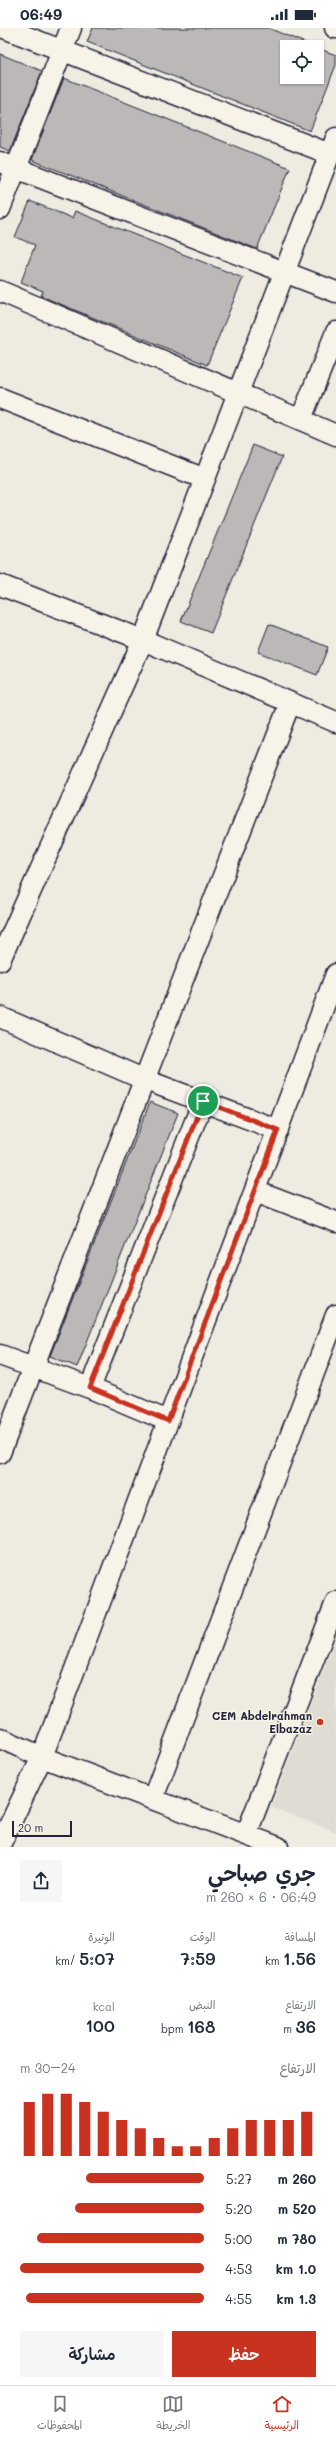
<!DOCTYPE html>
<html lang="ar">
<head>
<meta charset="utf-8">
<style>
	:root { --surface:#fff; --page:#f6f6f7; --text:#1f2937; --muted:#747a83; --line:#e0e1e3; --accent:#c8321e }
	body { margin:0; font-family:Mali,"Playpen Sans Arabic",sans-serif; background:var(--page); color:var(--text); direction:rtl; height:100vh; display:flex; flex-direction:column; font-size:15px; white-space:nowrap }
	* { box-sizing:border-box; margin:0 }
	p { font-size:13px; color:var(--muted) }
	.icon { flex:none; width:22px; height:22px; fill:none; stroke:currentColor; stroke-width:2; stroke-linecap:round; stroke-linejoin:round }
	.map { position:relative; height:1819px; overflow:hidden; direction:ltr }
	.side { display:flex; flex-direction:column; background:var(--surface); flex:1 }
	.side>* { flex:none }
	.tools { position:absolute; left:280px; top:12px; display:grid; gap:8px }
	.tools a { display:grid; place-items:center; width:44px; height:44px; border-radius:0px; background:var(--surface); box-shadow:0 1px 3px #0004; font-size:20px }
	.scale { position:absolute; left:12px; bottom:10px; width:60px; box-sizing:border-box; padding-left:4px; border:2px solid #22223b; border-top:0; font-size:11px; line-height:14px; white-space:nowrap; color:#22223b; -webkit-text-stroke:3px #f7f3e8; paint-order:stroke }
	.pin { position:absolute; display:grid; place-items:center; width:34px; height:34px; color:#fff; margin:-17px; border:2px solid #fff; border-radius:50%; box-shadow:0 1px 4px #0007 }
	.round { display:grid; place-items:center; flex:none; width:42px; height:42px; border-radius:0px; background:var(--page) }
	.headline { display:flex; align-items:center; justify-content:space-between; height:68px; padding:0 20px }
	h1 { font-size:22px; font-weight:600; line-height:30px }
	.metrics { display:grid; grid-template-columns:repeat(3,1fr); gap:6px; height:68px; padding:4px 20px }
	.metrics div { display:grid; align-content:center }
	.metrics b { font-size:17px; font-weight:600 }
	.metrics small { font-size:11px; font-weight:400 }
	.metrics p { font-size:11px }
	.chart { height:112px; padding:8px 20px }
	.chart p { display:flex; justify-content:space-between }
	.chart svg { width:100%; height:72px; margin-top:4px; stroke:var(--accent); stroke-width:6 }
	.cta { display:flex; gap:8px; margin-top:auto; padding:8px 20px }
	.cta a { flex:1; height:46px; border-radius:0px; background:var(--accent); color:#fff; font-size:16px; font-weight:600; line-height:46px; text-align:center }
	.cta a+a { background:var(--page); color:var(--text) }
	ul { padding:0 20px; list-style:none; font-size:13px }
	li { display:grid; grid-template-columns:64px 48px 1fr; align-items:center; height:30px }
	li i { height:10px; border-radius:5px; background:var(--accent) }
	.status { display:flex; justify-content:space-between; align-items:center; height:28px; padding:0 20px; background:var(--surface); direction:ltr }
	.status svg { height:11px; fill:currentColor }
	.dock { display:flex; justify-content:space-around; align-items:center; height:56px; border-top:1px solid var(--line); background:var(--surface); font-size:11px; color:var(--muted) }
	.dock a { display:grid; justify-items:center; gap:2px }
	.dock .selected { color:var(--accent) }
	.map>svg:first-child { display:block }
	.built { fill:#dfdcd4 }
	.building { fill:#bbb8b7; stroke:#22223b }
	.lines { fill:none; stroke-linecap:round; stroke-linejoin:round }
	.minor-casing { stroke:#22223b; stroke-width:23 }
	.minor { stroke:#f7f3e8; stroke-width:20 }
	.route-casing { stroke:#fff; stroke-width:8 }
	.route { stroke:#c8321e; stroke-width:5 }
	.poi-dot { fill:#c8321e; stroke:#f7f3e8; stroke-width:1.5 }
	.labels { text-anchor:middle; stroke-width:3; stroke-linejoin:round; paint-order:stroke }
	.poi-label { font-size:11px; font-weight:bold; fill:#22223b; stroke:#f7f3e8; text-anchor:end }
</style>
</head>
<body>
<div class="status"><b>06:49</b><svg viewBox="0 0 49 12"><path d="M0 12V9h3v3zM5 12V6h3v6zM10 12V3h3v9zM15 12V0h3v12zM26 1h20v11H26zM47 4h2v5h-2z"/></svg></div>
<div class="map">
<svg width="336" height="1819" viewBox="0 0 336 1819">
	<rect width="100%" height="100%" fill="#eeebe1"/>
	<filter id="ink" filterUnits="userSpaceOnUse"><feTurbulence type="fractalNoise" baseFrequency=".025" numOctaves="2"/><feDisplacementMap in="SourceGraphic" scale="8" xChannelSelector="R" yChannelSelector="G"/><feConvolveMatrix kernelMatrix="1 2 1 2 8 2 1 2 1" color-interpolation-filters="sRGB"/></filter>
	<g filter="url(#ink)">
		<!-- built -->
		<path class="built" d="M336 1610V1804L271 1779Z"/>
		<!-- building -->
		<path class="building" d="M93 0H268L315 19H287V49H317V20L336 27V37L310 103 87 14Z
			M0 26 42 43 10 123 0 119Z
			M64 50 290 140 257 221 32 132Z
			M30 173 72 190 75 183 243 250 207 337 41 268 43 263 21 254 35 217 15 209Z
			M253 417 282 429 211 605 181 593Z
			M269 596 328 619 317 647 258 624Z
			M150 1074 178 1085 77 1339 50 1328Z"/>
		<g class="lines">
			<!-- minor casing -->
			<g class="minor-casing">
				<path id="minor" d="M4 0 330 126
					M335 0H336
					M0 134 336 264
					M0 181 71 0
					M0 263 336 407
					M0 370 205 451
					M301 391 336 304
					M0 557 143 612 336 694
					M0 932 143 612 336 110
					M0 989 143 1051 278 1102
					M255 1163 336 1194
					M0 1327 90 1360 168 1393
					M90 1360 203 1073
					M0 1425 290 675
					M0 1710 42 1729 278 1819
					M153 1770 336 1287
					M246 1807 336 1574
					M0 1817 42 1729 336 946"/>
			</g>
			<!-- minor -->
			<use href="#minor" class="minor"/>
		</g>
	</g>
	<g class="lines" filter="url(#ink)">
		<!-- route casing -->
		<g class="route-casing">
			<path id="route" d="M203 1073 278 1102 168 1393 90 1360Z"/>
		</g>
		<!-- route -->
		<use href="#route" class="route"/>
	</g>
	<!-- markers -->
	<circle class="poi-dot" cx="320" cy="1694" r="4"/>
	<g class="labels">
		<!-- poi labels -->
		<g class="poi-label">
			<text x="312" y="1692">CEM Abdelrahman<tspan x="312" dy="13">Elbazaz</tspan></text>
		</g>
	</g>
</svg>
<div class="tools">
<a><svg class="icon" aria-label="locate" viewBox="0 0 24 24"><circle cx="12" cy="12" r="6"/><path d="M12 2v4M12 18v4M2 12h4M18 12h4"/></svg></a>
</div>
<div class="scale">20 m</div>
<div class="pin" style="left:203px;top:1073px;background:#1e9e55"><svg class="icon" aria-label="arrive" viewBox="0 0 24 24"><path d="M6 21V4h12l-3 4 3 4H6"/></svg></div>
</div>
<section class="side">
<div class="headline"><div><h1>جري صباحي</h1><p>06:49 · 6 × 260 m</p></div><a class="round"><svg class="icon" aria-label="share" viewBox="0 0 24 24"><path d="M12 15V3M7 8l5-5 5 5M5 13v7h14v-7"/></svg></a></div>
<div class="metrics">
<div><p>المسافة</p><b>1.56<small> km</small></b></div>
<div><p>الوقت</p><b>7:59</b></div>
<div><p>الوتيرة</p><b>5:07<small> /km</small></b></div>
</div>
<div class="metrics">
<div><p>الارتفاع</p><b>36<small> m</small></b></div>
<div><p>النبض</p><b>168<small> bpm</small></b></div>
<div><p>kcal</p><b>100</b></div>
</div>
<div class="chart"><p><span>الارتفاع</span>24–30 m</p>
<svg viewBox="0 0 160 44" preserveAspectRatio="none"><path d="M5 44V11M15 44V6M25 44V6M35 44V11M45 44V17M55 44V22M65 44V27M75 44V33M85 44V38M95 44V38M105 44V33M115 44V27M125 44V22M135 44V22M145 44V22M155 44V17"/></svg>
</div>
<ul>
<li><b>260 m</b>5:27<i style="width:64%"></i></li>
<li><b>520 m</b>5:20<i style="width:70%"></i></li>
<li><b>780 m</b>5:00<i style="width:91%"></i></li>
<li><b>1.0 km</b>4:53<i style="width:100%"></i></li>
<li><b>1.3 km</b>4:55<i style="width:97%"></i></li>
</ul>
<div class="cta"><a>حفظ</a><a>مشاركة</a></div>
</section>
<nav class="dock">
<a class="selected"><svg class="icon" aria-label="home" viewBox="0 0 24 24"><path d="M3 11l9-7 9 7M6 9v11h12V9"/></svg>الرئيسية</a>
<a><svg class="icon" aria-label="map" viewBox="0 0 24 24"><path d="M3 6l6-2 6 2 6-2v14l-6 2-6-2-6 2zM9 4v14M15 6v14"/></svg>الخريطة</a>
<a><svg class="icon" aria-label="saved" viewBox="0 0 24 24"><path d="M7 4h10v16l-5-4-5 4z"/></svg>المحفوظات</a>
</nav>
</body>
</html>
